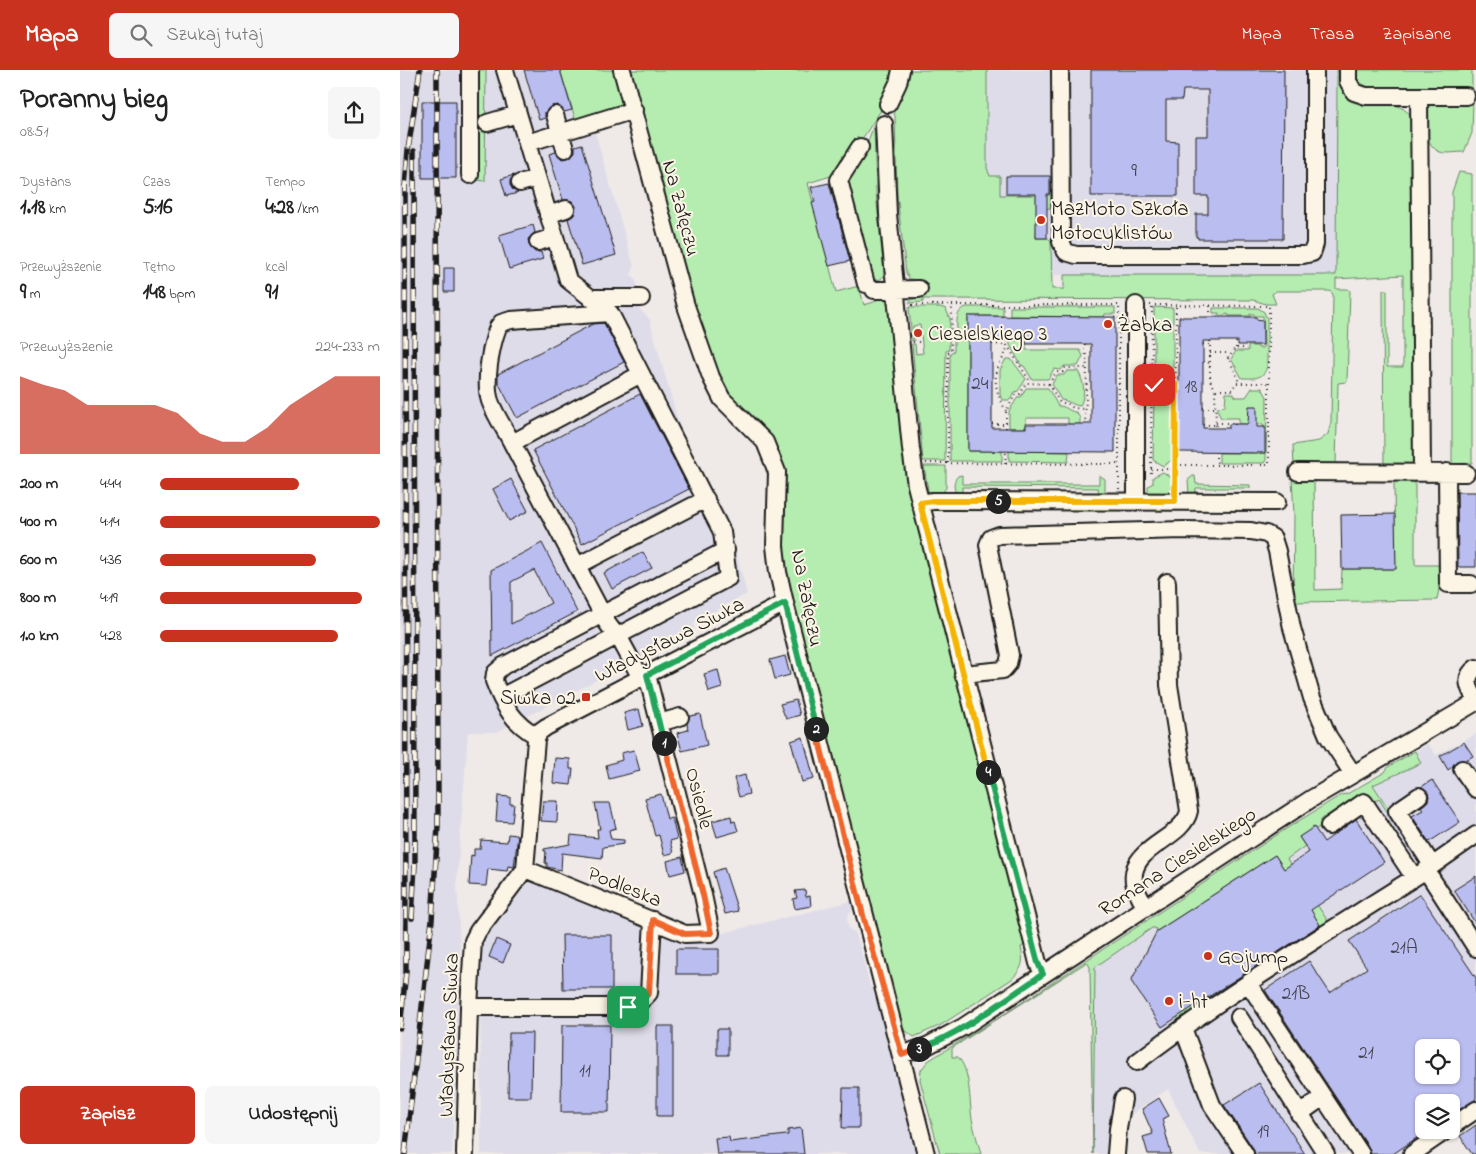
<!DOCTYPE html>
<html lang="pl">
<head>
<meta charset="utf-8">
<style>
	:root { --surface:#fff; --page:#f6f6f6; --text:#222; --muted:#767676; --accent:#c8321e }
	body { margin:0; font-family:"Indie Flower",sans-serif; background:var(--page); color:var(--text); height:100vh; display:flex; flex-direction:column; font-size:19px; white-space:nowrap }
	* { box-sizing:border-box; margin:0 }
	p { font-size:16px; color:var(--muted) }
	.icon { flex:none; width:28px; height:28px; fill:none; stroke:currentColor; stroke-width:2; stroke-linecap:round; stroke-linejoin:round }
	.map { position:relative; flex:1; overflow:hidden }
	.sheet { display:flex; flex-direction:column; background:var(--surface); width:400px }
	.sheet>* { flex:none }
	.tools { position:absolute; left:1015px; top:969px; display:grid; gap:10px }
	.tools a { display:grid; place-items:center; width:45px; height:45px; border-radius:8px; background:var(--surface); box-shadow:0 1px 4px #0004; font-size:25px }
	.pin { position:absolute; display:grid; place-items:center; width:42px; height:42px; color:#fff; margin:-21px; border-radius:10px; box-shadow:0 2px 8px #0006 }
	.km { position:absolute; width:25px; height:25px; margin:-12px; border-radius:50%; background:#222; color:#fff; font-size:14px; line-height:25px; text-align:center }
	.round { display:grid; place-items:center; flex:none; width:52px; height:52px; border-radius:8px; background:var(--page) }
	.summary { display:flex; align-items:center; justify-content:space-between; height:85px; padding:0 20px }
	h1 { font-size:28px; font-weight:700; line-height:38px }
	.metrics { display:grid; grid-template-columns:repeat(3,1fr); gap:8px; height:85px; padding:5px 20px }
	.metrics div { display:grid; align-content:center }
	.metrics b { font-size:21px; font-weight:700 }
	.metrics small { font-size:14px; font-weight:400 }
	.metrics p { font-size:14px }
	.chart { height:140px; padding:10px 20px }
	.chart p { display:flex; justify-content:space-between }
	.chart svg { width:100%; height:90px; margin-top:5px; fill:var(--accent); opacity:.7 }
	.primary-button { display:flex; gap:10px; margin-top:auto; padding:10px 20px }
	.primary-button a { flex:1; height:58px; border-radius:8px; background:var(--accent); color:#fff; font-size:20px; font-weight:700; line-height:58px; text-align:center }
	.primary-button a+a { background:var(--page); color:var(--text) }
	ul { padding:0 20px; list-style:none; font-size:16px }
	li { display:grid; grid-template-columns:80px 60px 1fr; align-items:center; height:38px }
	li i { height:12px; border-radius:6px; background:var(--accent) }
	header { display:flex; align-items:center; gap:30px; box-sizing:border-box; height:70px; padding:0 25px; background:var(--accent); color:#fff }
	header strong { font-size:24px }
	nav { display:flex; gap:28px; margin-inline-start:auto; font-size:18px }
	.search { width:350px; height:45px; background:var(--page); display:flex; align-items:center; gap:12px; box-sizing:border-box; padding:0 18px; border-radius:8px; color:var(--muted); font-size:19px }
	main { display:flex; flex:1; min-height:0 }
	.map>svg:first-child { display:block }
	.built { fill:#dfdce9; fill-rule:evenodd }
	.green { fill:#b5edb0; stroke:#688466 }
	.building { fill:#babdef; stroke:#1c1c1c; fill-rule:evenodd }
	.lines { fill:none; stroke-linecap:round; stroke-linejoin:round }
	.minor-casing { stroke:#1c1c1c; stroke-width:20 }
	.path { stroke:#1c1c1c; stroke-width:2; stroke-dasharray:1 4; stroke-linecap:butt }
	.minor { stroke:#fcf5e5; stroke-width:16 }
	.rail-casing { stroke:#1c1c1c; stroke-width:5.5 }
	.rail { stroke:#fcf5e5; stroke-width:4; stroke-dasharray:11; stroke-linecap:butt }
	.split-1-casing { stroke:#fff; stroke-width:10 }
	.split-2-casing { stroke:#fff; stroke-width:10 }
	.split-3-casing { stroke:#fff; stroke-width:10 }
	.split-4-casing { stroke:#fff; stroke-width:10 }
	.split-5-casing { stroke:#fff; stroke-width:10 }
	.split-6-casing { stroke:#fff; stroke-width:10 }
	.split-1 { stroke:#f0652b; stroke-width:6 }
	.split-2 { stroke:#22a559; stroke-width:6 }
	.split-3 { stroke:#f0652b; stroke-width:6 }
	.split-4 { stroke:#22a559; stroke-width:6 }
	.split-5 { stroke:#f5b400; stroke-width:6 }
	.split-6 { stroke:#f5b400; stroke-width:6 }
	.poi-dot { fill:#c8321e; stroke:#fcf5e5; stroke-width:2 }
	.labels { text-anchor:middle; stroke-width:4; stroke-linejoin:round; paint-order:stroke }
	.number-label { font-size:19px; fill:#444451 }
	.street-label { font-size:21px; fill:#1c1c1c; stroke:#fcf5e5 }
	.poi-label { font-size:21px; fill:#1c1c1c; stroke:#fcf5e5; text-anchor:start }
</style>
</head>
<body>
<header>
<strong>Mapa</strong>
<div class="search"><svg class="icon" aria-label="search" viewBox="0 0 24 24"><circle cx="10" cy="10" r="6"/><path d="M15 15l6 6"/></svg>Szukaj tutaj</div>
<nav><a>Mapa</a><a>Trasa</a><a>Zapisane</a></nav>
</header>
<main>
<section class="sheet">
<div class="summary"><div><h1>Poranny bieg</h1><p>08:51</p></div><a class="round"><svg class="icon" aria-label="share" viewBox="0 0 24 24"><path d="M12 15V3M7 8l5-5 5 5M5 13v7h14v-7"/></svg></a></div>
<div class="metrics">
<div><p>Dystans</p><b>1.18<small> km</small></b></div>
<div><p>Czas</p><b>5:16</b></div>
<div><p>Tempo</p><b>4:28<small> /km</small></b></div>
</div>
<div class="metrics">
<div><p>Przewyższenie</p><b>9<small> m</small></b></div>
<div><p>Tętno</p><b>148<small> bpm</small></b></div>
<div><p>kcal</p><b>91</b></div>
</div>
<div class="chart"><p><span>Przewyższenie</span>224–233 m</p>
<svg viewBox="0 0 160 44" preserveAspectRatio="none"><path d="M0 44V6L10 10L20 13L30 20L40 20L50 20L60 20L70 24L80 34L90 38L100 38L110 31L120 20L130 13L140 6L150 6L160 6V44z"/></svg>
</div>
<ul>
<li><b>200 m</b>4:44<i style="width:63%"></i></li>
<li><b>400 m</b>4:14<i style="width:100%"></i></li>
<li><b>600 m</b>4:36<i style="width:71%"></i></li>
<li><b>800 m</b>4:19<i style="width:92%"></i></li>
<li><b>1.0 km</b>4:28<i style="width:81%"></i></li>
</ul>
<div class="primary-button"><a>Zapisz</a><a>Udostępnij</a></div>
</section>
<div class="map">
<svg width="1076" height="1084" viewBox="0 0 1076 1084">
	<rect width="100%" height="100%" fill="#efeae7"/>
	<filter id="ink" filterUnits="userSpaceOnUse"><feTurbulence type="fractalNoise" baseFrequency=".02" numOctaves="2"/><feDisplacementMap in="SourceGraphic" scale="10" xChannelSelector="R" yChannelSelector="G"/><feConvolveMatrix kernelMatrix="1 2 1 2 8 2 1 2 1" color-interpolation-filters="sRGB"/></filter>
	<g filter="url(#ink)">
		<!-- built -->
		<path class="built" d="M0 0H177L234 197 231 205 235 208 243 235 239 239 249 248 278 351 294 390 327 446 347 524 294 552V559L97 662H68L57 811 60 878 56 1034H54L52 1084H0Z
			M505 0H936V205H633Z
			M1076 664V1049L1022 1084H800L768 1019 725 1049 726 1033 729 1023 721 1020 715 1051 712 1084H692L690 897 973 715 1021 693 1016 681 1028 674 1036 685ZM1024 978H1051V1005H1024ZM1024 1032H1051V1060H1024Z
			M131 805 315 868 323 863 452 831V840L447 847 449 859 456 863 470 916 473 918 517 1084H81L80 872Z"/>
		<!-- green -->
		<path class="green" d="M75 0H86L85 111 76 110Z
			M160 0H217L224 36 176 51Z
			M227 0H497L485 34 443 98 434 105 408 113 436 222 459 216 464 235 474 232 478 229H483L487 232 488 241H493L548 571 625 875 621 877C624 893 623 897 612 909L541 955 514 967 506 961 502 963 390 534 381 467V404L315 309Z
			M503 0H587V98L590 106H600V125H651L650 138 637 140 636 168H648L651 171 652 219H664V205H936L937 0H943C943 13 941 22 953 30 976 32 999 29 1014 49V395L984 396 983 220H987V297H1003V205L936 209V219H948L950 221 947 310 946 312 938 313 936 394 894 397 893 375 919 371 928 364 931 352 933 224 930 221H876L872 224 876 234H866L853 230 523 229V232L509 233 512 229 519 228 520 210 509 209 506 203 497 125 495 46 491 34Z
			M953 0H1072V19H974C963 16 956 11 953 0Z
			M1040 30 1073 31 1072 63 1064 82C1057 82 1046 84 1040 82 1023 75 1027 52 1027 38L1032 32Z
			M474 54 476 123 484 203C483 209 480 210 474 210L473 213 446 121 449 101 469 69Z
			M1059 102 1072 104V393L1052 394V122Z
			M509 237H540L546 239 550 249 549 279 546 281 545 391H523L512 274H515L516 284 523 283 520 255 513 256 514 271H512Z
			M566 237H603V246H568V381H602V391H550V283L554 281V263H557C557 252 555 242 566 237Z
			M610 237H715V244H705L704 247 610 246Z
			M754 237 773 238V306L763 312 754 306Z
			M813 238H858L864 242 867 249V296C864 310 853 308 842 308L831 289 836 281H848V276H858V278H862L864 276 863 246H854V244H850V246H829L828 244 819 246V243H813Z
			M610 270H626V280H680L683 286 678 296H664L661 300 654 299 648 309H632L624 296 621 295 610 275Z
			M606 289H611L626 309 618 321 615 322 610 330H602L600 325V300Z
			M667 301H678C684 312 686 324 680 336 672 335 670 331 661 330L652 314 657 305H664Z
			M626 318H648L658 336C667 336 669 342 676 342L680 348V354H668V348H626V358H609V341L618 327H621Z
			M763 318 772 324V390L763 396 753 390 754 324Z
			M852 318H862L867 327 866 390 864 393H819V383H865V357L863 356V354H839V348H821L818 342V337L825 336 826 323H833L836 327H846Z
			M609 381 669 382 668 392 609 391Z
			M524 396H546V418L541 424 529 426Z
			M763 402 772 408V418L768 421V427H748V416L753 413V407Z
			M562 405V414H699V405L705 409V424L699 426 698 418 562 417V426L557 424C553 419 553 410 558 406Z
			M793 406H795L796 414 850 415V418H796L795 427 789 424 788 410Z
			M994 407H1015V495H1040V513L1037 530 893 532 894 445 892 408H914L915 520 941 519 942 499H995Z
			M1015 681 1021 693 973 715 1025 794 1023 796 979 729 971 733 966 726 916 759 914 758 899 767 905 776 887 789 931 856 925 860 922 856 779 950 777 947 920 855 875 785 757 861 755 858H752L695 897 693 1084 690 897 687 892 552 978V987H558C571 1002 569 1029 572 1049 574 1061 578 1072 581 1084H540L520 1010 521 1000 528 991 609 941 892 755 941 725 947 724 985 702 988 697Z"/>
		<!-- building -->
		<path class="building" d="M124 0H160L172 40 164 42 158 35 152 36 145 42V48L139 50Z
			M691 0H884L883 169H798V167H796V144H808V126H796V66H808V20H783L782 30H766V71L778 72V126H691Z
			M22 31H56V108H22Z
			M182 74 216 185 182 195 168 149 174 145 176 136 172 131 163 130 149 84 156 82 162 89 168 88 175 82V76Z
			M114 105 110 110V115L113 120 118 123 106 126 101 109Z
			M606 106H650V124H647V168H636V124H606Z
			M429 113 450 191 429 196 412 133 415 132 411 117Z
			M133 155 135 162 128 169 129 175 135 182H141L143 189 109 199 99 165Z
			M44 198H54V222H44Z
			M568 246 715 247V382L568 381ZM592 270H626V274H691V354H626V358H592Z
			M779 247H856V249L863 250V275H838V271H803V358H829V354H848L849 336H857V357H865V383L779 382Z
			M204 253 224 292 117 348 98 312V304L193 254Z
			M240 324 289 419 182 474 133 380Z
			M111 409 128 441 109 451 93 419Z
			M1057 422H1076V497H1058Z
			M995 444 996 499H942L941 445Z
			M142 473 177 542 92 586 91 500ZM134 500 151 533 111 554V512Z
			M243 482 252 498 212 519 204 503Z
			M385 586 390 605 375 609 370 590Z
			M318 600 322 618 309 622 304 604Z
			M396 630 400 645 386 649 380 634Z
			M239 639 243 656 228 660 224 643Z
			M300 644 307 675 282 681 277 663 288 660 287 654 290 646Z
			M403 667 414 709 402 712 391 671Z
			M1064 672 1073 686 1066 690 1057 691 1052 697 1048 700 1040 686Z
			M234 680 240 701 209 709 206 695 222 690 221 683Z
			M155 688 170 689V699H173L171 715 153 713Z
			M345 705 349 724 339 727 334 708Z
			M1032 710 1060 752 1029 772 1012 746 1023 740 1021 737 1028 731 1029 726 1027 721 1021 717Z
			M261 724 267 749 272 748 277 769 270 771 273 783 264 785 259 765 255 766 245 728Z
			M98 726 110 727V734H114L112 752 96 751Z
			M143 731H158L157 752 141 751Z
			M195 733H210L216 758 209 760 211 769 224 770V774L203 777 202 788 162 783 161 800 147 797V793H145L146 781H144V779L170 774 171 765 198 768 197 759H200Z
			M331 746 332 752 335 751 338 761 317 767 312 751Z
			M956 749 984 792 911 840 920 855 762 957 731 911 757 861 875 785 884 799 909 782 899 767 914 757 924 772Z
			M108 764 118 765 114 797 108 796 107 801 88 799 86 816 69 815 71 785 74 786V779H80L81 770 107 772Z
			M282 787 285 801 270 805 267 791Z
			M324 798 338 841 325 844 313 802Z
			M1076 806V854L1054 820Z
			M405 820 406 827 410 826 411 836 395 839 393 829 397 828 395 821Z
			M1020 824 1076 908V1029L1051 1045V1032H1024V1063L993 1084H971L969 1078 865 920 909 891 930 923 967 898 949 871ZM1024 978H1051V1005H1024Z
			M162 865H212V919H163Z
			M96 869 110 875 103 893 89 887Z
			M276 879H319V904H276Z
			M162 955H210L209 1042H161Z
			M257 956H273V1046H257Z
			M317 959H328V985H317Z
			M109 963H132L131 1027H108Z
			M859 1013 905 1084H855L853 1078 824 1035Z
			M443 1018H459V1058H442Z
			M759 1028 769 1046 762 1049 771 1084H748L743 1067 753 1064 742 1039Z
			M1076 1055V1084H1072L1060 1066Z
			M401 1058 404 1084H317L315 1068 329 1067 330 1072 386 1065H388V1060Z"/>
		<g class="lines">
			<!-- minor casing -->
			<g class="minor-casing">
				<path id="minor" d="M222 0 286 236 311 307 322 329 365 372 377 402 375 476 378 502 385 533 526 1084
					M660 0 661 172 666 182 676 185H903L912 183 915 174V0
					M948 0V11L954 22 966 26H1066
					M1019 26 1022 402
					M488 34 498 13 501 0
					M155 45 165 79
					M87 53 118 44
					M484 54 488 144 511 379 516 415 635 881 638 893 643 904
					M127 73 234 40
					M460 77 439 110 466 214
					M70 105V0
					M120 113 137 108
					M148 145 166 139
					M138 172 155 167
					M474 220 519 219
					M190 228H241
					M241 304 112 373 177 496 306 429
					M112 373C105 359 95 345 90 331 84 312 91 275 98 257L101 253 111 250 210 243
					M898 402 1066 403
					M1047 402 1048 514H1071
					M736 431V235
					M520 433 533 431H551L877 432
					M177 496 207 553 222 573 241 608
					M1076 598C1063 607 1069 619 1076 630
					M563 604 603 600 608 594 610 585 588 475 591 468 599 465 783 460 851 461 866 464 873 468 877 481 892 558 912 628 928 666 953 704
					M101 627 328 508 322 462 210 243 168 210 105 0
					M259 653 280 647
					M137 666C113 653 103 635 94 611L95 603 103 596 326 480
					M1062 699 1076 719
					M1019 726 997 741 1032 795
					M929 756 964 732 1014 807
					M1076 765 1026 800 1076 878
					M125 799 285 864 311 863 303 825 247 605
					M745 838C742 830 735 820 734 812 729 776 783 770 789 741L769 615 767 512
					M848 913 961 1084
					M69 937H228L242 930 249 923 253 850
					M839 947 926 1084
					M783 958 812 1035 845 1084
					M501 985 527 976 563 957 911 729 1076 632
					M737 992C829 921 929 862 1026 800
					M899 1044 923 1027
					M1051 1057 1076 1040
					M65 1084 69 937 73 871 78 861 125 799 136 670 139 662 146 657 385 533
					M716 1084 718 1059 723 1029
					M1012 1084 1047 1060"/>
			</g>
			<!-- path -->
			<path class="path" d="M512 235H722
				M750 235 869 236V395H775
				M810 236V249
				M606 270 607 275 631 313
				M810 271V310L815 319 816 358
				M513 272H521
				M592 274 607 275
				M685 274 687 298 685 354
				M803 274H810
				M836 278V271
				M810 283H826L838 308V312
				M828 289 835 278H847
				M803 292 810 293
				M649 314 660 333H667L673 338 685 339
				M649 314 656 302H663L665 298H687
				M751 315H776
				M816 320H832L836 313H869
				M803 338H815
				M606 341C599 328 592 313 598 298 601 289 607 285 607 275
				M816 353H835V357
				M592 354H606
				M803 355H815
				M606 358V341L616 324H620L626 313 649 314
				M816 382V391L818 394
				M526 393 719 394
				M548 393V282L551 280 552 235
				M605 394 606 381
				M751 399H775
				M751 403 752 235
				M775 418 776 236
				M719 419V236"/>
			<!-- minor -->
			<use href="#minor" class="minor"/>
			<!-- rail casing -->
			<g class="rail-casing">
				<path id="rail" d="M12 848 15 795 14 81
					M0 958 6 902 5 117 8 80 20 0
					M5 1084 32 850 38 756 37 0"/>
			</g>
			<!-- rail -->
			<use href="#rail" class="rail"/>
		</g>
	</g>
	<g class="lines" filter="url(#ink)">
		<!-- split-1 casing -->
		<g class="split-1-casing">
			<path id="split-1" d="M228 937 242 930 249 923 253 850 285 864 311 863 303 825 264 673"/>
		</g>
		<!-- split-2 casing -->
		<g class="split-2-casing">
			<path id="split-2" d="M264 673 247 605 385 533 416 659"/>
		</g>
		<!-- split-3 casing -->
		<g class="split-3-casing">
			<path id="split-3" d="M416 659 464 849 502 985 519 979"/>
		</g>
		<!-- split-4 casing -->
		<g class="split-4-casing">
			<path id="split-4" d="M519 979C564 962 604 930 643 904L638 893 588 702"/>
		</g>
		<!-- split-5 casing -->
		<g class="split-5-casing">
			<path id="split-5" d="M588 702 520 433 533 431H598"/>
		</g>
		<!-- split-6 casing -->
		<g class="split-6-casing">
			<path id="split-6" d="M598 431H775L776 315H754"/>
		</g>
		<!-- split-1 -->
		<use href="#split-1" class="split-1"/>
		<!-- split-2 -->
		<use href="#split-2" class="split-2"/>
		<!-- split-3 -->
		<use href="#split-3" class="split-3"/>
		<!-- split-4 -->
		<use href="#split-4" class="split-4"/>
		<!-- split-5 -->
		<use href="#split-5" class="split-5"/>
		<!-- split-6 -->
		<use href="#split-6" class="split-6"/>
	</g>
	<!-- markers -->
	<g class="poi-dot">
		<circle cx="641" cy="150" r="5"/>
		<circle cx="708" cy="254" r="5"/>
		<circle cx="518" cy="263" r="5"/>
		<rect x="181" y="622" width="10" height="10" rx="2.5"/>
		<circle cx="808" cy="886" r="5"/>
		<circle cx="769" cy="931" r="5"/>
	</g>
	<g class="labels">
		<!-- number labels -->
		<g class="number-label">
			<text x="734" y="106">9</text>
			<text x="580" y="319">24</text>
			<text x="791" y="322">18</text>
			<text x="1004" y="883">21A</text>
			<text x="896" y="929">21B</text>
			<text x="966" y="988">21</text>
			<text x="185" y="1006">11</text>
			<text x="863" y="1067">19</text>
		</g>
		<!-- street labels -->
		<g class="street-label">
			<text transform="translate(282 138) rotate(75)" y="7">Na Załęczu</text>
			<text transform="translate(408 528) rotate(79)" y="7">Na Załęczu</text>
			<text transform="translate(269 569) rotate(-27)" y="7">Władysława Siwka</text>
			<text transform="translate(300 728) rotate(76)" y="7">Osiedle</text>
			<text transform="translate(777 791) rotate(-33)" y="7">Romana Ciesielskiego</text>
			<text transform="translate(225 816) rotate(22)" y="7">Podleska</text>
			<text transform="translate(48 965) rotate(-88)" y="7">Władysława Siwka</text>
		</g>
		<!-- poi labels -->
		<g class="poi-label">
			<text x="651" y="145">MazMoto Szkoła<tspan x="651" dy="24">Motocyklistów</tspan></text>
			<text x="718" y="261">Żabka</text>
			<text x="528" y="270">Ciesielskiego 3</text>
			<text x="176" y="634" text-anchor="end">Siwka 02</text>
			<text x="818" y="893">GOjump</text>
			<text x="779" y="938">i-ht</text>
		</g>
	</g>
</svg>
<div class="tools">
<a><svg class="icon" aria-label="locate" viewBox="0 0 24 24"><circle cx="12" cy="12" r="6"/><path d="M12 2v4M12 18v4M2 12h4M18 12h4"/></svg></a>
<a><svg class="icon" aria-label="layers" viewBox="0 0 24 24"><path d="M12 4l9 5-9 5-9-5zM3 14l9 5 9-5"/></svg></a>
</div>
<div class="pin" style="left:228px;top:937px;background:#1e9e55"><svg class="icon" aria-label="arrive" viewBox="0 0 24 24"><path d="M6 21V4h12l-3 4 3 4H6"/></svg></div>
<div class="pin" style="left:754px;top:315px;background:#d93025"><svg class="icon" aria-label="check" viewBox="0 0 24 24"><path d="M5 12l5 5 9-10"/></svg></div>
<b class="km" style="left:264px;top:673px">1</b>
<b class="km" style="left:416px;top:659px">2</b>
<b class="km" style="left:519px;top:979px">3</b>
<b class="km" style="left:588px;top:702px">4</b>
<b class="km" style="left:598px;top:431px">5</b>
</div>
</main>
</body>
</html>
